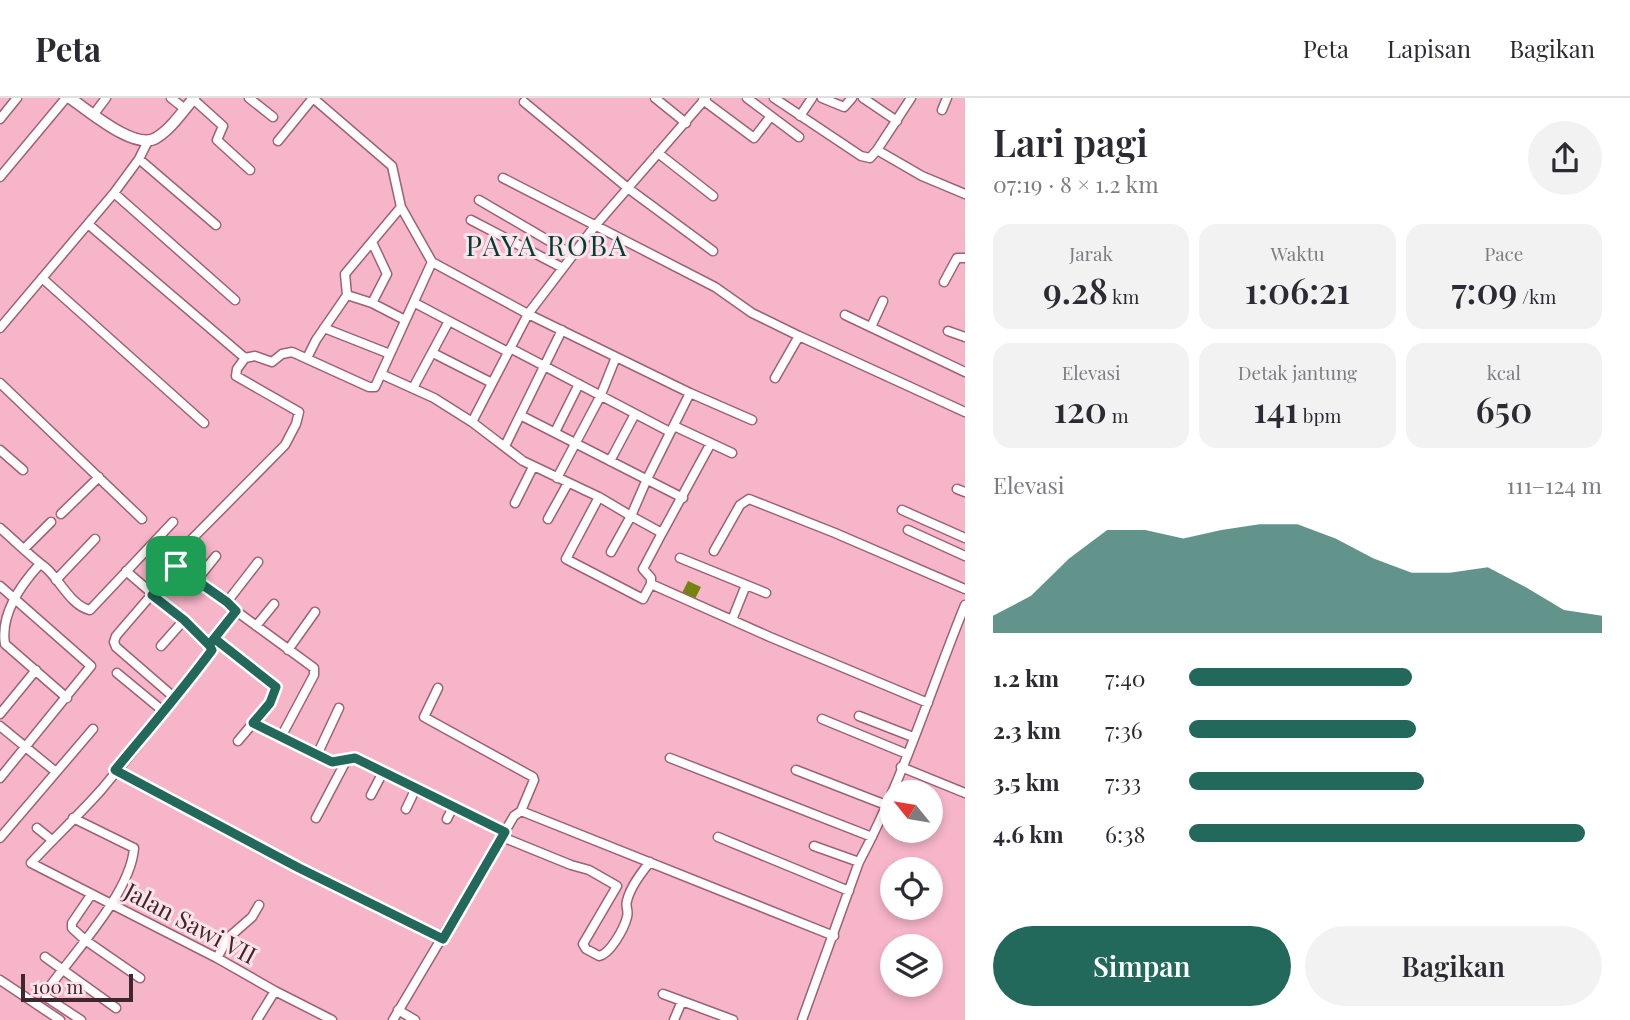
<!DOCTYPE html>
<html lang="id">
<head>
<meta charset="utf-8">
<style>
	:root { --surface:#fff; --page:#f2f2f3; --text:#2b2b33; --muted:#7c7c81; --line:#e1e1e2; --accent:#22685b }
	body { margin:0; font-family:"Playfair Display",serif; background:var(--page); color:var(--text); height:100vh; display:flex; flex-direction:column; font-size:26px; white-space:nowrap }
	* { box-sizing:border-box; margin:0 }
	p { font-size:23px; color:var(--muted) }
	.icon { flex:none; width:38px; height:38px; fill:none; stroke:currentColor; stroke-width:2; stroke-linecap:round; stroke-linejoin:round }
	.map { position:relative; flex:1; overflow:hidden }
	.drawer { display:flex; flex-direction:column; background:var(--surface); width:665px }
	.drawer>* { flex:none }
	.needle { width:46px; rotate:300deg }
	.buttons { position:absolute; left:880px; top:682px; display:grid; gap:14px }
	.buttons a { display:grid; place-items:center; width:63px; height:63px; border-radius:50%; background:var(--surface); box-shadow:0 4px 10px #0003; font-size:35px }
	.scale { position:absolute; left:21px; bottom:18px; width:112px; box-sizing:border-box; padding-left:7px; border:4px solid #40272f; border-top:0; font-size:19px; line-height:24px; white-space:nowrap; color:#40272f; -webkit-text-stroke:5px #ffe3eb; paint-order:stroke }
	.pin { position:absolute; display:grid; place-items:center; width:60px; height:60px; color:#fff; margin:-30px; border-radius:14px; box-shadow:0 4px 10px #0006 }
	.round { display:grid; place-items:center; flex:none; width:74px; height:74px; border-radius:37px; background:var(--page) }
	.summary { display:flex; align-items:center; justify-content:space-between; height:119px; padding:0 28px }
	h1 { font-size:38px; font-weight:600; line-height:52px }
	.figures { display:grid; grid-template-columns:repeat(3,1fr); gap:10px; height:119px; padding:7px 28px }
	.figures div { display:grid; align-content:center; border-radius:18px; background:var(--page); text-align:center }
	.figures b { font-size:35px; font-weight:600 }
	.figures small { font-size:19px; font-weight:400 }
	.figures p { font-size:19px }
	.chart { height:196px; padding:14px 28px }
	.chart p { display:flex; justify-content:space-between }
	.chart svg { width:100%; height:126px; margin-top:7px; fill:var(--accent); opacity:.7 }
	.primary-button { display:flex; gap:14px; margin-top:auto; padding:14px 28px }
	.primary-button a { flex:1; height:80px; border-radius:42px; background:var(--accent); color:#fff; font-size:28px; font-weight:600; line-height:80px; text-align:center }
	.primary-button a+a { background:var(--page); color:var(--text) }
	ul { padding:0 28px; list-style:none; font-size:23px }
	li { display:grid; grid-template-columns:112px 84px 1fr; align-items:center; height:52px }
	li i { height:18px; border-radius:9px; background:var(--accent) }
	header { display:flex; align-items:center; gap:42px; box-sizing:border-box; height:98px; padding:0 35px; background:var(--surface); border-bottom:2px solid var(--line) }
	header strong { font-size:33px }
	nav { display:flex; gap:38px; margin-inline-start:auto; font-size:24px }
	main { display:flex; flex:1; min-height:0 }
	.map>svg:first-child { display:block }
	.water { fill:#738411 }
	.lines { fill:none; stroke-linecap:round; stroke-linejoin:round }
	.minor-casing { stroke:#9d6175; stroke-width:11 }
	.tertiary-casing { stroke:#9d6175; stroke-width:13 }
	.minor { stroke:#fff; stroke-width:8 }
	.tertiary { stroke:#fff; stroke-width:10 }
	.route-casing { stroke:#fff; stroke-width:14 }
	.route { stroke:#22685b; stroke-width:9 }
	.labels { text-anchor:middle; stroke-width:6; stroke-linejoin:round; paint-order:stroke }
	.street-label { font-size:24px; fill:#40272f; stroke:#ffe3eb }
	.quarter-label { font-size:28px; letter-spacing:2px; fill:#013f36; stroke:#ffe3eb }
</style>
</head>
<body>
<header>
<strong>Peta</strong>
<nav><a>Peta</a><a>Lapisan</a><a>Bagikan</a></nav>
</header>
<main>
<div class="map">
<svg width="965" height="922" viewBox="0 0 965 922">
	<rect width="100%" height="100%" fill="#f7b5c9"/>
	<!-- water -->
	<path class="water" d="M688 483 701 489 694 503 681 497Z"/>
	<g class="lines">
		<!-- minor casing -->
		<g class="minor-casing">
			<path id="minor" d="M171 0 185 11
				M249 0 273 19
				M313 0 392 68 401 109 432 164 528 216 690 295 647 381 631 418 599 399 523 363 472 324 434 300 381 276
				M655 0 686 25
				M747 0 799 39
				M774 0 861 58 870 60 877 52 922 78 965 96
				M822 0 844 9 852 0
				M863 0 897 23
				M193 1 223 28 217 42 250 72
				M703 2 754 40 771 18
				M524 4 629 91 713 153
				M942 12 947 0
				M94 16 106 0
				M800 18 812 0
				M0 21 17 0
				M278 43 313 0
				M877 52 911 0
				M658 55 713 98
				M139 61 216 127
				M0 79 66 0
				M503 80 715 189 752 215 799 238 965 314
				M114 95 235 202
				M479 102 573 157
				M471 122 561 169
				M88 126 245 260
				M42 180 204 325
				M944 184 957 160H965
				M347 197 372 205 405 222
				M372 205 387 176 372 144
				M845 217 965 274
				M449 223 508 254
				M871 229 883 203
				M0 230 114 95 139 61 148 43
				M324 230 390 256
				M948 233 965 239
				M510 250 670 334
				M433 255 492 285
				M307 260 316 242 347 197 345 176 401 109
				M775 280 799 238
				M0 285 142 421
				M413 290 449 223 415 205
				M690 295 752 322
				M520 317 683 400
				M472 324 528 216 595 128 706 0
				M674 328 732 355
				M555 334 579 286
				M505 348 562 232
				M0 352 23 372
				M610 363 635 316
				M557 380 600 299 616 259
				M957 391 965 394
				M599 399 566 461 643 501 651 486V480L643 471 662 435 631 418 611 454
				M515 405 533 369
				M902 412 965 440
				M61 416 99 379
				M548 421 568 385
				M0 430C15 443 30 458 46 470 60 482 71 508 90 512L173 424
				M908 432 965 458
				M662 435 711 345
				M24 451 51 424
				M714 453 740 407 749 401 835 435 965 491
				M680 460 766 495
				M39 467C20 488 0 516 5 546L67 600
				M176 468 227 504
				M126 473 203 539 212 552C177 599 140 645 102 691 80 716 54 740 31 765L217 860 275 893 332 922
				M56 482 95 441
				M196 483 216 458
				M651 486 770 539 928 605
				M0 488 91 568 0 680
				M236 513 314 570V577L281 639
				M732 522 746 487
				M256 528 274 506
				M215 541 276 588 270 605 238 643
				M211 545 236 513 227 504 258 464
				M161 548 184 522
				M288 552 315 514
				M117 575 163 613
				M438 590 424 619 533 679 534 682 521 713
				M176 601 116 549 114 544 116 538 178 466 185 448 285 347 296 326 299 314 236 278 237 271 245 260 255 258 272 264 282 256 292 254 369 289H375L432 164
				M0 616 36 572
				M859 618 913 639
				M822 621 907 656
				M253 625 332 664 355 660 505 735
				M0 628 56 674
				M317 657 339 610
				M670 660 872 739
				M901 669 965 695
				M115 672 299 770 443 841
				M796 672 886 707
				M371 697 383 674
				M406 711 416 690
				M73 720 134 750C131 795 71 858 45 895L46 899 81 922
				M316 720 347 661
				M447 721 453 709
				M37 730 52 742
				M502 739 571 767 589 772 617 788 583 846 586 851 599 858C610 856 624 831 627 819 629 812 625 809 627 803 630 789 641 775 650 764
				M718 739 849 793
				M0 740 93 631
				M814 748 859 764
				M91 797 72 825V830L85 842 140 880
				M45 859 116 910
				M217 860 228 840 252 819 259 807
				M0 882 60 922
				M663 896 682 903
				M398 912 415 922
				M257 922 275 893
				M393 922 514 718 521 713 834 838
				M674 922 682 903 733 922
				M802 922 859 764C903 682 930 593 965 507"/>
		</g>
		<!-- tertiary casing -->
		<g class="tertiary-casing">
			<path id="tertiary" d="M70 0C88 12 135 53 156 40 171 31 183 13 194 0"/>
		</g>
		<!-- minor -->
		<use href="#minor" class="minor"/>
		<!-- tertiary -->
		<use href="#tertiary" class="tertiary"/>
	</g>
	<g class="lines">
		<!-- route casing -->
		<g class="route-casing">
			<path id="route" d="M176 468 152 497 184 522 209 547 215 541 276 589 270 605 253 625 332 664 355 660 505 734 443 841 299 770 115 672C148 632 181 594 212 552L209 547 236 513 227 504 176 468"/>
		</g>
		<!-- route -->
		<use href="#route" class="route"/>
	</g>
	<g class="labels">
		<!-- street labels -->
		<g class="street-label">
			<text transform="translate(190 826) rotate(28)" y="8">Jalan Sawi VII</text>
		</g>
		<!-- quarter labels -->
		<g class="quarter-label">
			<text x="547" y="158">PAYA ROBA</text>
		</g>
	</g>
</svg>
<div class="buttons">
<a><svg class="needle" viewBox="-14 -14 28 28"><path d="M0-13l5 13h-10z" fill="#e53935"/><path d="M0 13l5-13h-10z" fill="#7c7c81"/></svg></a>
<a><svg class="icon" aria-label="locate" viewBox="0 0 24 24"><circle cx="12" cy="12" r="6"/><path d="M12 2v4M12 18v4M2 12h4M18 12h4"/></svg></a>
<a><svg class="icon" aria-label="layers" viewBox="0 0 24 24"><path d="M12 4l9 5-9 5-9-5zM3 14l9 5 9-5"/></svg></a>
</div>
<div class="scale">100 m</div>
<div class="pin" style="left:176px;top:468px;background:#1e9e55"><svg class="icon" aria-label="arrive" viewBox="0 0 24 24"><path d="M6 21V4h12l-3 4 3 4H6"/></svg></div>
</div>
<section class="drawer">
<div class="summary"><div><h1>Lari pagi</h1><p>07:19 · 8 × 1.2 km</p></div><a class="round"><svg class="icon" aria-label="share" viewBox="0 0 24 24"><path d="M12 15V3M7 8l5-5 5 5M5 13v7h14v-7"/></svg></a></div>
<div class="figures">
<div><p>Jarak</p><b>9.28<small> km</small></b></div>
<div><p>Waktu</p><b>1:06:21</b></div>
<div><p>Pace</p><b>7:09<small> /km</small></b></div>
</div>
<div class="figures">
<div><p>Elevasi</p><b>120<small> m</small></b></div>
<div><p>Detak jantung</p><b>141<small> bpm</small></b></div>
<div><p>kcal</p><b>650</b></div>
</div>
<div class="chart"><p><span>Elevasi</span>111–124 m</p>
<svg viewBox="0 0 160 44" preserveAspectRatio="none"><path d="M0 44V38L10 31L20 18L30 8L40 8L50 11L60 8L70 6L80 6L90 11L100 18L110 23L120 23L130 21L140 28L150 36L160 38V44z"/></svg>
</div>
<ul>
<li><b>1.2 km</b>7:40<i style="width:54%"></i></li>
<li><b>2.3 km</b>7:36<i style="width:55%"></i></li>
<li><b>3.5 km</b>7:33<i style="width:57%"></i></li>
<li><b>4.6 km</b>6:38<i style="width:96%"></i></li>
</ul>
<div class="primary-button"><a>Simpan</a><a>Bagikan</a></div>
</section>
</main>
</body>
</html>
